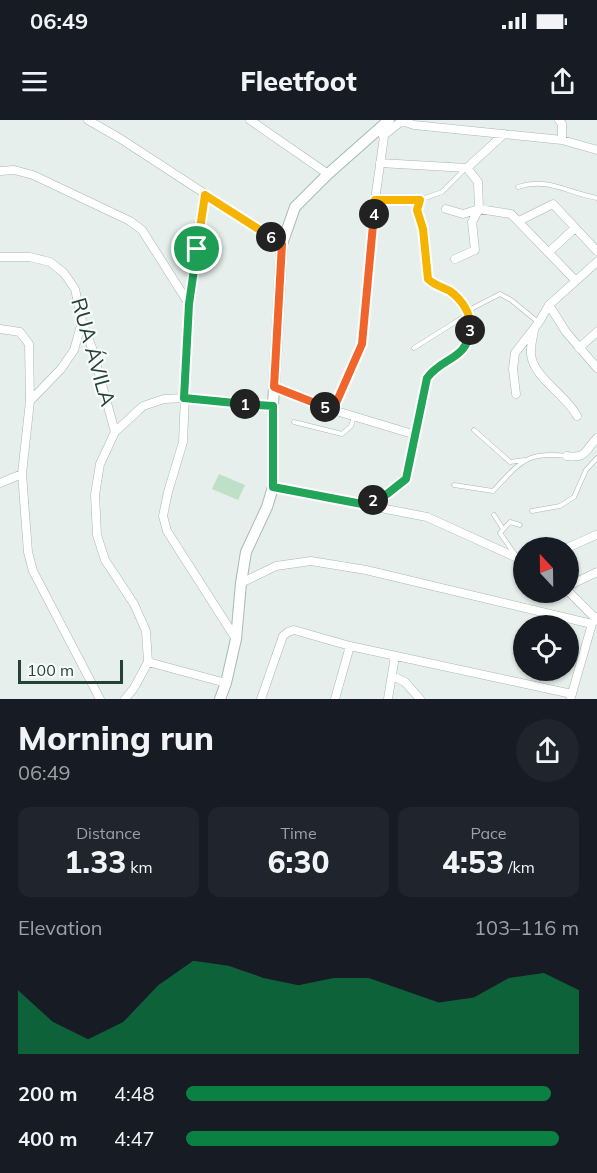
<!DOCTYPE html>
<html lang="en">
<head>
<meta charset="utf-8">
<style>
	:root { --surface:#171b24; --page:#20242c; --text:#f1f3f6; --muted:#9ea1a6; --accent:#0b8043 }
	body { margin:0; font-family:Mulish,sans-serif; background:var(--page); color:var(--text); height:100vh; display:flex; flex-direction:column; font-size:22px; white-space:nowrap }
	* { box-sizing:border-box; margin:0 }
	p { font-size:20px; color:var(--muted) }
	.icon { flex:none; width:33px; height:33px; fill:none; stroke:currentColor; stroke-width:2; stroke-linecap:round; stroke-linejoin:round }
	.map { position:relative; height:579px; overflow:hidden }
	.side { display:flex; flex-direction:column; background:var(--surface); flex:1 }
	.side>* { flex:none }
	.needle { width:39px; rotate:338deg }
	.tools { position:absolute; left:513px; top:417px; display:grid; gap:12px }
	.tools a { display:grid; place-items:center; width:66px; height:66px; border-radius:50%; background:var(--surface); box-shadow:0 2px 4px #0004; font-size:30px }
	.scale { position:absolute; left:18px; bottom:15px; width:105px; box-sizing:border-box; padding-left:6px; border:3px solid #24423a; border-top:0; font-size:16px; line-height:21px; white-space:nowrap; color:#24423a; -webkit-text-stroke:4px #f7fbf9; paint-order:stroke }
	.pin { position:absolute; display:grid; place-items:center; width:51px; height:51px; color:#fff; margin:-26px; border:3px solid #fff; border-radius:50%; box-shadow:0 2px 6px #0007 }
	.km { position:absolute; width:30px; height:30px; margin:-15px; border-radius:50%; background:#222; color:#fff; font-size:16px; line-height:30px; text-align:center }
	.round { display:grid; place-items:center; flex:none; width:63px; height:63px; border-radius:32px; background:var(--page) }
	.summary { display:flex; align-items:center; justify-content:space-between; height:102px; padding:0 18px }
	h1 { font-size:33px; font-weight:800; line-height:45px }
	.metrics { display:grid; grid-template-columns:repeat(3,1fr); gap:9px; height:102px; padding:6px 18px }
	.metrics div { display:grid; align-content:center; border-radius:12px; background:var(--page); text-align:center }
	.metrics b { font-size:30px; font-weight:800 }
	.metrics small { font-size:16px; font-weight:400 }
	.metrics p { font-size:16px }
	.chart { height:168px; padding:12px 18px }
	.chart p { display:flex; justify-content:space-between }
	.chart svg { width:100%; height:108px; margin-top:6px; fill:var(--accent); opacity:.7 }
	ul { padding:0 18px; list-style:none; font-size:20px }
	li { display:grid; grid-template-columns:96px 72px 1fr; align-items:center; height:45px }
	li i { height:15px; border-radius:8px; background:var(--accent) }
	.status { display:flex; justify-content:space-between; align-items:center; height:42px; padding:0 30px; background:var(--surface); direction:ltr }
	.status svg { height:16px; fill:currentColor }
	header { display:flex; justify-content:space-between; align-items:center; height:78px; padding:0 18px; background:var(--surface); font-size:27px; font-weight:800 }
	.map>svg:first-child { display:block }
	.green { fill:#bfe0c8 }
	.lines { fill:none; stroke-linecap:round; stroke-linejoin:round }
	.lane-casing { stroke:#a8b8b2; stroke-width:5 }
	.street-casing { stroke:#a8b8b2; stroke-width:9 }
	.secondary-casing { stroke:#a4bbb3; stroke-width:12 }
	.lane { stroke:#fff; stroke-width:4 }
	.street { stroke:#fff; stroke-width:8 }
	.secondary { stroke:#fff; stroke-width:10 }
	.split-1-casing { stroke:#fff; stroke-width:12 }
	.split-2-casing { stroke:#fff; stroke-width:12 }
	.split-3-casing { stroke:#fff; stroke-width:12 }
	.split-4-casing { stroke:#fff; stroke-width:12 }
	.split-5-casing { stroke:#fff; stroke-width:12 }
	.split-6-casing { stroke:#fff; stroke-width:12 }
	.split-7-casing { stroke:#fff; stroke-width:12 }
	.split-1 { stroke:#22a559; stroke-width:8 }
	.split-2 { stroke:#22a559; stroke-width:8 }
	.split-3 { stroke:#22a559; stroke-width:8 }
	.split-4 { stroke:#f5b400; stroke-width:8 }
	.split-5 { stroke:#f0652b; stroke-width:8 }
	.split-6 { stroke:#f0652b; stroke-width:8 }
	.split-7 { stroke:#f5b400; stroke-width:8 }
	.labels { text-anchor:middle; stroke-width:4.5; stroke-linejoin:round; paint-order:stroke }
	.street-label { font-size:21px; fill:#24423a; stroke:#f7fbf9 }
</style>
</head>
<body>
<div class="status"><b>06:49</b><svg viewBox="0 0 49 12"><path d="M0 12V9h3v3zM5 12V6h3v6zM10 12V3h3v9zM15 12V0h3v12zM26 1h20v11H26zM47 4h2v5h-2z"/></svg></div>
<header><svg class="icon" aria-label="menu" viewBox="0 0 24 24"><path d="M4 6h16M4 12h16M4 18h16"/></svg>Fleetfoot<svg class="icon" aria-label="share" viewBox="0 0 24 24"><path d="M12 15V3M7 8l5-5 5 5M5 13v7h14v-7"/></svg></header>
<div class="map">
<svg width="597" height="579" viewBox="0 0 597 579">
	<rect width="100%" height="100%" fill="#e6efeb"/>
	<!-- green -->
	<path class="green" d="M219 354 245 365 238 380 212 369Z"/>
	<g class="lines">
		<!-- lane casing -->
		<g class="lane-casing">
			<path id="lane" d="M518 67C547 57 568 73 597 78
				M375 80H420L442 72 465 49
				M467 191 500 174 511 180 538 202
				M414 228 468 194
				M294 302 342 314 351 306 354 297
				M474 310 510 342 524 340
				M454 365 493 371C520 343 525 331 567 336
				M532 391 560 386 574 377 586 350 597 338
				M494 395 503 409
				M516 436 500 413 510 402 520 405"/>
		</g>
		<!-- street casing -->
		<g class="street-casing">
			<path id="street" d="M88 0 121 19 282 124
				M250 0 328 54
				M559 0 562 4V20
				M402 1 414 5 562 20 597 30
				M383 16 403 0
				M380 43 467 48
				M467 48 478 62 479 89 511 94 576 161
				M467 48 504 14
				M0 51 14 50 33 55 130 101 142 110 189 184
				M205 75 189 184 183 322 168 372 163 396 167 411 236 519
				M446 89 463 94 479 89 472 102 475 130 455 139
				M519 101 553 84 597 131
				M549 132 575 108
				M0 137H30L50 142 64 153 75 169 82 201 92 228 115 312
				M549 185 566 212 597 248
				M0 209 20 212 29 224 30 281 22 354 28 432 33 451 100 579
				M534 210C533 218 530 227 531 234 533 258 566 274 577 296
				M579 228 597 212
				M274 267 333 290 416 315
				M516 274 513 249 515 233 539 202 549 185 597 142
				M30 281 61 249 74 230 82 202
				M333 290 362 224 375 80 386 3
				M567 336C587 339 585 330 597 318
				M0 363 22 354
				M273 367 427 397 524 441
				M362 384 387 374 406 359 427 258C437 245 445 244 457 235 465 229 469 220 470 210 472 194 462 179 448 171 441 166 434 165 428 159L423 109 417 90 420 80
				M567 428 596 415
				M241 463 276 446 311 441 366 450 592 504
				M568 466 597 452
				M568 471 597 500
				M148 542 226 563
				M392 556 405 562 420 579
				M571 577 592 504 597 497
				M125 579 134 568 148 542 146 511 134 484 105 440 97 415 95 375 100 344 115 312 143 286 164 279 184 278 273 286
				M261 579 283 516 288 512 294 510 350 526 572 574
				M335 579 350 526
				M388 579 395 536"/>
		</g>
		<!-- secondary casing -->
		<g class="secondary-casing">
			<path id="secondary" d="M220 579 226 563 236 519 241 463 246 432 267 387 273 367V286L282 124 295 87 328 54 389 0"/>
		</g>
		<!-- lane -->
		<use href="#lane" class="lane"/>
		<!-- street -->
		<use href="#street" class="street"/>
		<!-- secondary -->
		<use href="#secondary" class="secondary"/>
	</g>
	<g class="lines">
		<!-- split-1 casing -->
		<g class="split-1-casing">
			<path id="split-1" d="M197 129 189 184 184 278 245 284"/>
		</g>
		<!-- split-2 casing -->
		<g class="split-2-casing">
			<path id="split-2" d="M245 284 273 286V367L362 384 373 380"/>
		</g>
		<!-- split-3 casing -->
		<g class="split-3-casing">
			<path id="split-3" d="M373 380 387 374 406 359 427 258C442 237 467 240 470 210"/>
		</g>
		<!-- split-4 casing -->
		<g class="split-4-casing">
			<path id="split-4" d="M374 94 375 80H420L417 90 423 109 428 159C434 165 442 167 450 171 462 180 472 194 470 210"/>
		</g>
		<!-- split-5 casing -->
		<g class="split-5-casing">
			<path id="split-5" d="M325 287 333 290 362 224 374 94"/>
		</g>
		<!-- split-6 casing -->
		<g class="split-6-casing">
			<path id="split-6" d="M271 117 282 124 274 267 325 287"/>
		</g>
		<!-- split-7 casing -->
		<g class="split-7-casing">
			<path id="split-7" d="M197 129 205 75 271 117"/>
		</g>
		<!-- split-1 -->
		<use href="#split-1" class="split-1"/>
		<!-- split-2 -->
		<use href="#split-2" class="split-2"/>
		<!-- split-3 -->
		<use href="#split-3" class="split-3"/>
		<!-- split-4 -->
		<use href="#split-4" class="split-4"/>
		<!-- split-5 -->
		<use href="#split-5" class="split-5"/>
		<!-- split-6 -->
		<use href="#split-6" class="split-6"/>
		<!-- split-7 -->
		<use href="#split-7" class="split-7"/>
	</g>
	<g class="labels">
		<!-- street labels -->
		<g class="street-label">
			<text transform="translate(93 232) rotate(74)" y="7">RUA ÁVILA</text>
		</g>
	</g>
</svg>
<div class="tools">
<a><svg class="needle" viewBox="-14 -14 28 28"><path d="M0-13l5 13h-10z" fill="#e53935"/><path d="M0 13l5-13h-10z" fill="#9ea1a6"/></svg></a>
<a><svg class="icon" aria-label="locate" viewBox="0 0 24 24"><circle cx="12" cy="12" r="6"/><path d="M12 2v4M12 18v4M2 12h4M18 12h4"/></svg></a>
</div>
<div class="scale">100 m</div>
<div class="pin" style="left:197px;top:129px;background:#1e9e55"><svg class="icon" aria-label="arrive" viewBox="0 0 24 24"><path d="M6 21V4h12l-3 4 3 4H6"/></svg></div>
<b class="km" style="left:245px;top:284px">1</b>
<b class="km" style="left:373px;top:380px">2</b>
<b class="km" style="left:470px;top:210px">3</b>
<b class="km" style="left:374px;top:94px">4</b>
<b class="km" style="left:325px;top:287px">5</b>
<b class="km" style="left:271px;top:117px">6</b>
</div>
<section class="side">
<div class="summary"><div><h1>Morning run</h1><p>06:49</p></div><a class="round"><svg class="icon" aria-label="share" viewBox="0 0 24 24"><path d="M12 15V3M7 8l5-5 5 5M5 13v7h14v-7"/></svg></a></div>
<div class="metrics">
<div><p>Distance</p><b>1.33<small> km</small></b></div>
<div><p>Time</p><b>6:30</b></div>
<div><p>Pace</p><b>4:53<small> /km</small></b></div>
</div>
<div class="chart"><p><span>Elevation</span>103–116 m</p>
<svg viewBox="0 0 160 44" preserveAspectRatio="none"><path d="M0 44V18L10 31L20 38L30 31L40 16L50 6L60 8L70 13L80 16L90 13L100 13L110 18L120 23L130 21L140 13L150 11L160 18V44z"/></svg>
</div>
<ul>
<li><b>200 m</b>4:48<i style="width:93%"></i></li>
<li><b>400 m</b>4:47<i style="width:95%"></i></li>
</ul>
</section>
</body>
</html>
